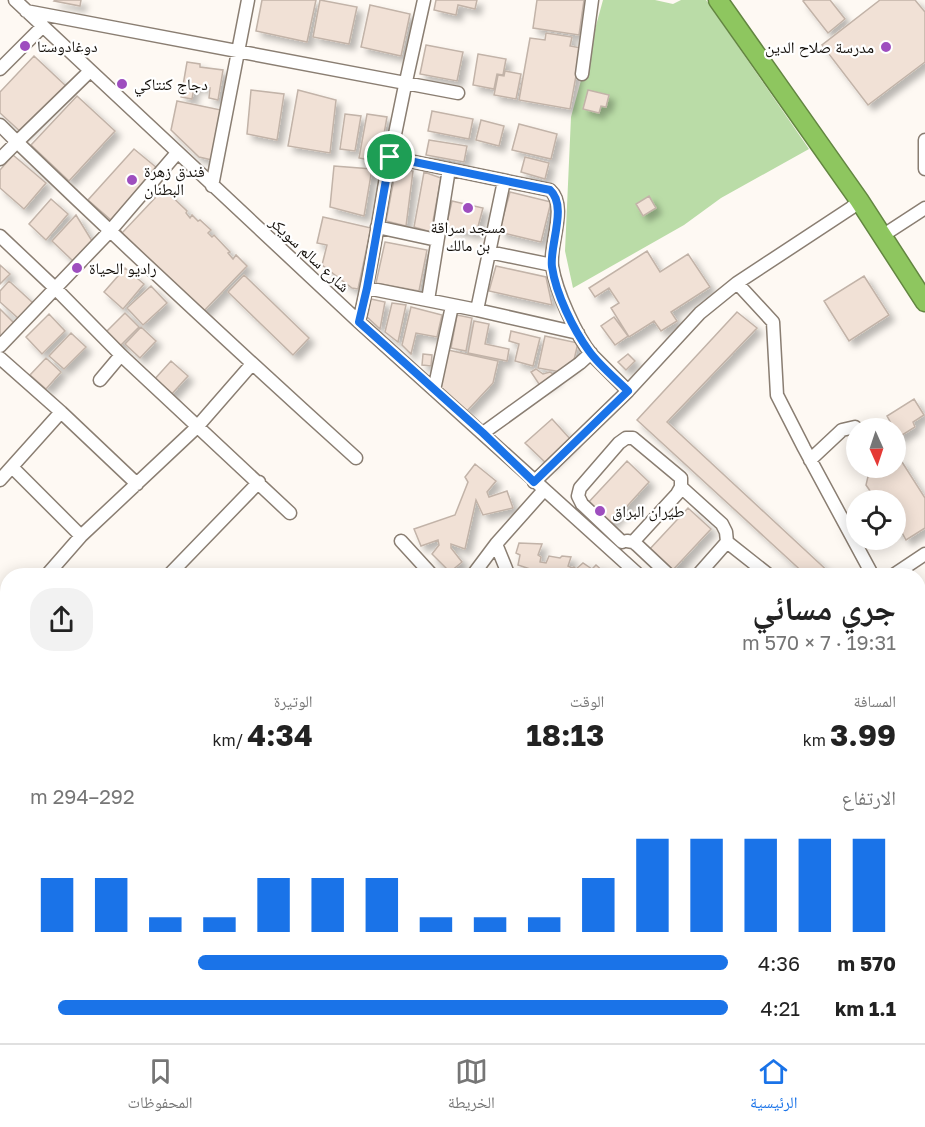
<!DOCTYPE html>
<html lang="ar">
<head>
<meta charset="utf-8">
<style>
	:root { --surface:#fff; --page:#f2f2f2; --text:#222; --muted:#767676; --line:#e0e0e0; --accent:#1a73e8 }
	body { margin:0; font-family:"Golos Text","Noto Naskh Arabic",sans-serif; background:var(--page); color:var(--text); direction:rtl; height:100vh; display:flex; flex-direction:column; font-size:22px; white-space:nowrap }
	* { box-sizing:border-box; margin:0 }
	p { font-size:20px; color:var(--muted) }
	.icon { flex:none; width:33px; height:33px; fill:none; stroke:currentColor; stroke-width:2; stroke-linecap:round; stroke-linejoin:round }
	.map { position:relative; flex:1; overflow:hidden; direction:ltr }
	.details { position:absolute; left:0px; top:568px; width:926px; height:476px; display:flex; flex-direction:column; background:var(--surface); border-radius:24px 24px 0 0; box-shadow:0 3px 15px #0003; direction:rtl }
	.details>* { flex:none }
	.needle { width:39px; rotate:177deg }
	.controls { position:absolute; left:846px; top:418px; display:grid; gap:12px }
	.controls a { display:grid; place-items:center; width:60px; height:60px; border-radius:50%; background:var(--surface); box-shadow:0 3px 15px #0003; font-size:30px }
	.pin { position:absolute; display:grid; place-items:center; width:51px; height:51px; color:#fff; margin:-26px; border:3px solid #fff; border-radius:50%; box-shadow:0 2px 6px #0007 }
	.round { display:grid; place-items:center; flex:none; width:63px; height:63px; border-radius:24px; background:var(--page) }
	.overview { display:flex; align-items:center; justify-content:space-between; height:102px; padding:0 30px }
	h1 { font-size:33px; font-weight:700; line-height:45px }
	.figures { display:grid; grid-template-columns:repeat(3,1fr); gap:9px; height:102px; padding:6px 30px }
	.figures div { display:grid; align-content:center }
	.figures b { font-size:30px; font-weight:700 }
	.figures small { font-size:16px; font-weight:400 }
	.figures p { font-size:16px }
	.chart { height:168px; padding:12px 30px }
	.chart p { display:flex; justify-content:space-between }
	.chart svg { width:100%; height:108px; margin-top:6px; stroke:var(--accent); stroke-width:6 }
	ul { padding:0 30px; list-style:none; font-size:20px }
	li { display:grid; grid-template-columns:96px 72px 1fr; align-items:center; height:45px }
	li i { height:15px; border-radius:8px; background:var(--accent) }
	.tab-bar { display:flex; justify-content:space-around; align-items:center; height:84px; border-top:2px solid var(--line); background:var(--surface); font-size:16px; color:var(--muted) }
	.tab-bar a { display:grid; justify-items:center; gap:3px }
	.tab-bar .active { color:var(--accent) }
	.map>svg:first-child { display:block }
	.education { fill:#faeafc }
	.green { fill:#badca7 }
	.building { fill:#f1e1d6; stroke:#c2b3a8; stroke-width:1.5; filter:url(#shadow) }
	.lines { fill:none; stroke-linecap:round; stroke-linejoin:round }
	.minor-casing { stroke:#8a7e72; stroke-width:15 }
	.highway-casing { stroke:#638641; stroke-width:21 }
	.minor { stroke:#fff; stroke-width:12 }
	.highway { stroke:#8ec65f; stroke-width:18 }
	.route-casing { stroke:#fff; stroke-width:12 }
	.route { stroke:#1a73e8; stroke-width:8 }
	.poi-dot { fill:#9e4ebf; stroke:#fff; stroke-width:2 }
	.labels { text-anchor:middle; stroke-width:4.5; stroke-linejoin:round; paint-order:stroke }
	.poi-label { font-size:16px; fill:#120e09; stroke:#fff; text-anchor:start }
	.street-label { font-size:16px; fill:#120e09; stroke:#fff }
</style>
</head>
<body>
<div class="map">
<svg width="925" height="1043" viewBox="0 0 925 1043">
	<defs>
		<filter id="shadow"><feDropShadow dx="5.5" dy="5.5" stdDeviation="3" flood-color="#0004"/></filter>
	</defs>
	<rect width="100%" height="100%" fill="#fef9f3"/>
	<!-- education -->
	<path class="education" d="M387 1036 527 1037 520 1043H391L385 1039Z"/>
	<!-- green -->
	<path class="green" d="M603 0H655L673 4 681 0H706L809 149 721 198 684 225 573 288 565 251 571 117Z
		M925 996V1043H902L897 1037 918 1036V1002Z"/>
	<!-- building -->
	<path class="building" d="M55 0H81L80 6 54 1Z
		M262 0H316L307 42 256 31Z
		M320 0 357 7 349 44 313 37Z
		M436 0H477L475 9 458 5 456 15 434 10Z
		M537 0H584L579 35 533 28Z
		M805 0H830L845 19 828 33 803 1Z
		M880 0H915L925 12V62L868 105 822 45Z
		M370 5 410 14 401 56 361 47Z
		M546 33 572 37 570 46 581 48 570 109 519 100 530 38 545 40Z
		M426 45 463 52 457 81 420 74Z
		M478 54 506 59 503 75 497 74 494 89 473 85Z
		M34 56 67 87 23 134 0 113V92Z
		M187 62 200 64V67L223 70 218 100 209 98 210 88 194 86 192 99 181 97Z
		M505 71 521 74 516 99 494 95 498 75 504 76Z
		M251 90 284 94 277 140 247 134Z
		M298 90 336 100 330 153 288 146Z
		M588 90 609 95 606 107 601 106 599 113 583 109Z
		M77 96 115 131 69 181 31 145Z
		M177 101 221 110 212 160 199 157 171 130Z
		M432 111 473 119 469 139 428 131Z
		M345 114 361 116 355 151 340 149Z
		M367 114 387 117 379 162 359 158Z
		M481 120 504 126 499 146 476 140Z
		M519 124 557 134 551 159 512 150Z
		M429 140 467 146 464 162 426 155Z
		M134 149 157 168 111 220 88 200Z
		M13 155 46 183 24 209 0 188V170Z
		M525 157 549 163 545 179 521 172Z
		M334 166 372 169 364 216 330 207Z
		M396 168 413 171 406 226 386 221Z
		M424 172 441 178 431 232 414 227Z
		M163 188 187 211 186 213 190 218 192 215 198 221 200 220 211 230 208 233 212 237 214 235 230 252 228 253 233 259 236 255 247 266 201 314 117 235 121 231 122 233 155 198 153 196Z
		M510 192 551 202 541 242 499 232Z
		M649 196 656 208 643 216 636 204Z
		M51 199 68 214 46 240 29 224Z
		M452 201 483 208 476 234 446 227Z
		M76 215 92 241 73 261 52 241Z
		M323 217 371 228 358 289 352 288 322 265 327 245 317 243Z
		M385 242 427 250 419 291 376 283Z
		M647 251 660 272 688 254 710 287 671 312 677 321 661 331 654 321 629 337 611 308 619 303 609 288 595 297 589 288Z
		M0 265 10 274 0 284Z
		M496 266 546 277 552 305 489 291Z
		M125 268 144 284 123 309 104 292Z
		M244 275 309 338 293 355 228 292Z
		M864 276 889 315 849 341 824 301Z
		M9 281 33 303 18 318 0 302V291Z
		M151 286 167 303 143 325 127 308Z
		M371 299 385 302 380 329 366 316Z
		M392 303 406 305 398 342 385 332Z
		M411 307 442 315 437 337 416 333 411 354 402 345Z
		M0 309 14 323 0 337Z
		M737 312 757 328 667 422 833 576H807L637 420Z
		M125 313 139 327 120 346 106 332Z
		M49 314 65 331 42 354 26 337Z
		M457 315 472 318 466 351 451 348Z
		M614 317 628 336 615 345 601 326Z
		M474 321 489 324 485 344 509 349 507 361 468 353Z
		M141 327 156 341 140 358 125 344Z
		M511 331 540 338 533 366 515 361 519 344 509 341Z
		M71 333 86 347 64 369 49 356Z
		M545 336 578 343 573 364 561 372 538 368Z
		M448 350 498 361 493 383 466 412 440 387Z
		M423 354 432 355 431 366 422 365Z
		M628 354 635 361 626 370 618 362Z
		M46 358 61 372 46 389 30 375Z
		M171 361 188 376 170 396 153 381Z
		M536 369 543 374 550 372 557 377 541 387 531 372Z
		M914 399 924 415 913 422 915 427 899 437 887 416Z
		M552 419 572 441 548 465 525 443Z
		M896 460 902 462 925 498V528L906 540 900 529 896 531V501H877L866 485 869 472 871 468H896Z
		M627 461 649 482 610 525 587 504Z
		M475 464 496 481 487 492 489 497 507 491 513 508 483 515 476 500 465 549 451 544V548L462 562 450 572 432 554 439 545 438 540 421 546 414 529 455 515 468 482 465 477Z
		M688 508 711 529 671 572 648 551Z
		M519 543 542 544 538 555 541 557 540 562 546 563 549 556 560 558 562 556 571 557 568 566 572 568 574 567 576 569 583 563 592 569 596 565 604 572 601 576H532L534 573H531L529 571 530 569 518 565 520 555 516 553Z
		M918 655 925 661V685L918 678Z
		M925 715V735L920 740 918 738V722Z
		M925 752V782L918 790V760Z
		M918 806 925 812 919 819 918 818Z
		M6 829 8 831V859L0 866V835Z
		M922 916 925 917V968H922L919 979H918V930Z
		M0 947 8 956V999L0 997Z
		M284 1036H306L312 1043H282L280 1040Z
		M315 1036H337L331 1043H322Z
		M408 1036H439L446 1043H402Z
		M647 1036H677L682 1043H653Z
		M809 1036H833L834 1040 824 1043 822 1037 816 1038 817 1041Z"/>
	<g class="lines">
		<!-- minor casing -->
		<g class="minor-casing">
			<path id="minor" d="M15 0 359 322 640 576
				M26 11 458 93
				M0 69 42 27
				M90 71 17 142C128 249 241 354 356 458
				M582 74 592 0
				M0 125 17 142 0 159
				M925 140V169
				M390 157 550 190C568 206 549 245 552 266 556 291 576 336 592 355 604 367 616 379 628 391
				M212 186 248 0
				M377 227 437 240
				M0 236 55 288 121 355 290 513
				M882 236 925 208
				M489 252 552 265
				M737 283 773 322 777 395 804 448 873 576
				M367 288 477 310 578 333
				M428 300 449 169
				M477 310 504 181
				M359 322C370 276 377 230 385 183 397 122 410 61 424 0
				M0 346 110 231 177 153
				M0 358 61 412 137 484
				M100 380 121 355
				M434 390 452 306
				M483 433 580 363 591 353
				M810 460 842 430 855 427 857 429
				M12 467 81 536
				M0 480 61 412
				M534 482 628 391 700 313 737 283 851 208 859 200
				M681 487 722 524 726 532 727 542
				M401 541 433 576
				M627 541 633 542 637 545 670 576
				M622 542 582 504 578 496 580 488 619 443 626 438H633L681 478V487L677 494 633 542
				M496 544 509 576
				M46 576 81 536 197 427 252 364
				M168 576 259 482
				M472 576 496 544 544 490
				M697 576 727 542 770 576
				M892 576 925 554
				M0 627 8 619
				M0 687 8 694
				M918 840 925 848
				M0 876 8 869
				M0 891 8 901
				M918 1001 925 994
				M0 1010 8 1019
				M0 1035 8 1028
				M22 1036 28 1043
				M110 1036 115 1043
				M181 1036 187 1043
				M267 1036 272 1043
				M581 1036 588 1043
				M700 1036 705 1043
				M781 1036 812 1043
				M896 1036 902 1043
				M250 1043 257 1036
				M347 1043 354 1036
				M533 1043 540 1036
				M870 1043 880 1036"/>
		</g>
		<!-- highway casing -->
		<g class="highway-casing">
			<path id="highway" d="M718 0 859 200 925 302"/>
		</g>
		<!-- minor -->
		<use href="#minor" class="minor"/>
		<!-- highway -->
		<use href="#highway" class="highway"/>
	</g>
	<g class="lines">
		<!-- route casing -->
		<g class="route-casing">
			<path id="route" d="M390 157 550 190C568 206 549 246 552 267 556 294 573 329 589 351 599 365 616 379 628 391L534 482 483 433 359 322 367 288Z"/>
		</g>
		<!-- route -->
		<use href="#route" class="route"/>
	</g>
	<!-- markers -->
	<g class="poi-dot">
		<circle cx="25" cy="46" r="6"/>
		<circle cx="886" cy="47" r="6"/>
		<circle cx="122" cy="84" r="6"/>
		<circle cx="132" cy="180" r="6"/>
		<circle cx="468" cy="208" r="6"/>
		<circle cx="77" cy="268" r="6"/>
		<circle cx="600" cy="511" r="6"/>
	</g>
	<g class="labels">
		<!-- poi labels -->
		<g class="poi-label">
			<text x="37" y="52">دوغادوستا</text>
			<text x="874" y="53" text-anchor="end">مدرسة صلاح الدين</text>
			<text x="134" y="90">دجاج كنتاكي</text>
			<text x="144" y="177">فندق زهرة<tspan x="144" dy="18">البطنان</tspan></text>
			<text x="468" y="233" text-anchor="middle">مسجد سراقة<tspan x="468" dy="18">بن مالك</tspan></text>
			<text x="89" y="274">راديو الحياة</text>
			<text x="612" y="517">طيران البراق</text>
		</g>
		<!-- street labels -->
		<g class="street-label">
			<text transform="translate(310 254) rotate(43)" y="6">شارع سالم سويكر</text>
		</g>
	</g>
</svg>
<div class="controls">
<a><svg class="needle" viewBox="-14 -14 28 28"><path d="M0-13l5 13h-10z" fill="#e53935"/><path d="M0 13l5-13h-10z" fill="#767676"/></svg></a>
<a><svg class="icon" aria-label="locate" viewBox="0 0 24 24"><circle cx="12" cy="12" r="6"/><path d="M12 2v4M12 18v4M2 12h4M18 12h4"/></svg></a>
</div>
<div class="pin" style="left:390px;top:157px;background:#1e9e55"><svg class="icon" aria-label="arrive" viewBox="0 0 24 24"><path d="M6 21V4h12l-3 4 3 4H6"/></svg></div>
<section class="details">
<div class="overview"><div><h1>جري مسائي</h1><p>19:31 · 7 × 570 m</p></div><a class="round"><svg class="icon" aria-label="share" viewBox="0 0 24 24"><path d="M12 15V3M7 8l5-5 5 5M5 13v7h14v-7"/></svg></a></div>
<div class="figures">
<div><p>المسافة</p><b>3.99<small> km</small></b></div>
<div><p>الوقت</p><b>18:13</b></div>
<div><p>الوتيرة</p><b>4:34<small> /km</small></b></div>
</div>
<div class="chart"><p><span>الارتفاع</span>292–294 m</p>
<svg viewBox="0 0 160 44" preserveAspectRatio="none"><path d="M5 44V22M15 44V22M25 44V38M35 44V38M45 44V22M55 44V22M65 44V22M75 44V38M85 44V38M95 44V38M105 44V22M115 44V6M125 44V6M135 44V6M145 44V6M155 44V6"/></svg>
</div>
<ul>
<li><b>570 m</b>4:36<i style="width:76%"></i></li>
<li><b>1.1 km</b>4:21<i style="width:96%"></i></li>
</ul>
</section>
</div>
<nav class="tab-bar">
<a class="active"><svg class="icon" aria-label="home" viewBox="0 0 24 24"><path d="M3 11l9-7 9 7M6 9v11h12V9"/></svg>الرئيسية</a>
<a><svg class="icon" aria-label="map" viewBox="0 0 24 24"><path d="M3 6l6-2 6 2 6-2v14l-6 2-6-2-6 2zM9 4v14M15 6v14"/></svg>الخريطة</a>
<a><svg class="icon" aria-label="saved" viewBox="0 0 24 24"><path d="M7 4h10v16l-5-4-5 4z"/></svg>المحفوظات</a>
</nav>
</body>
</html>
